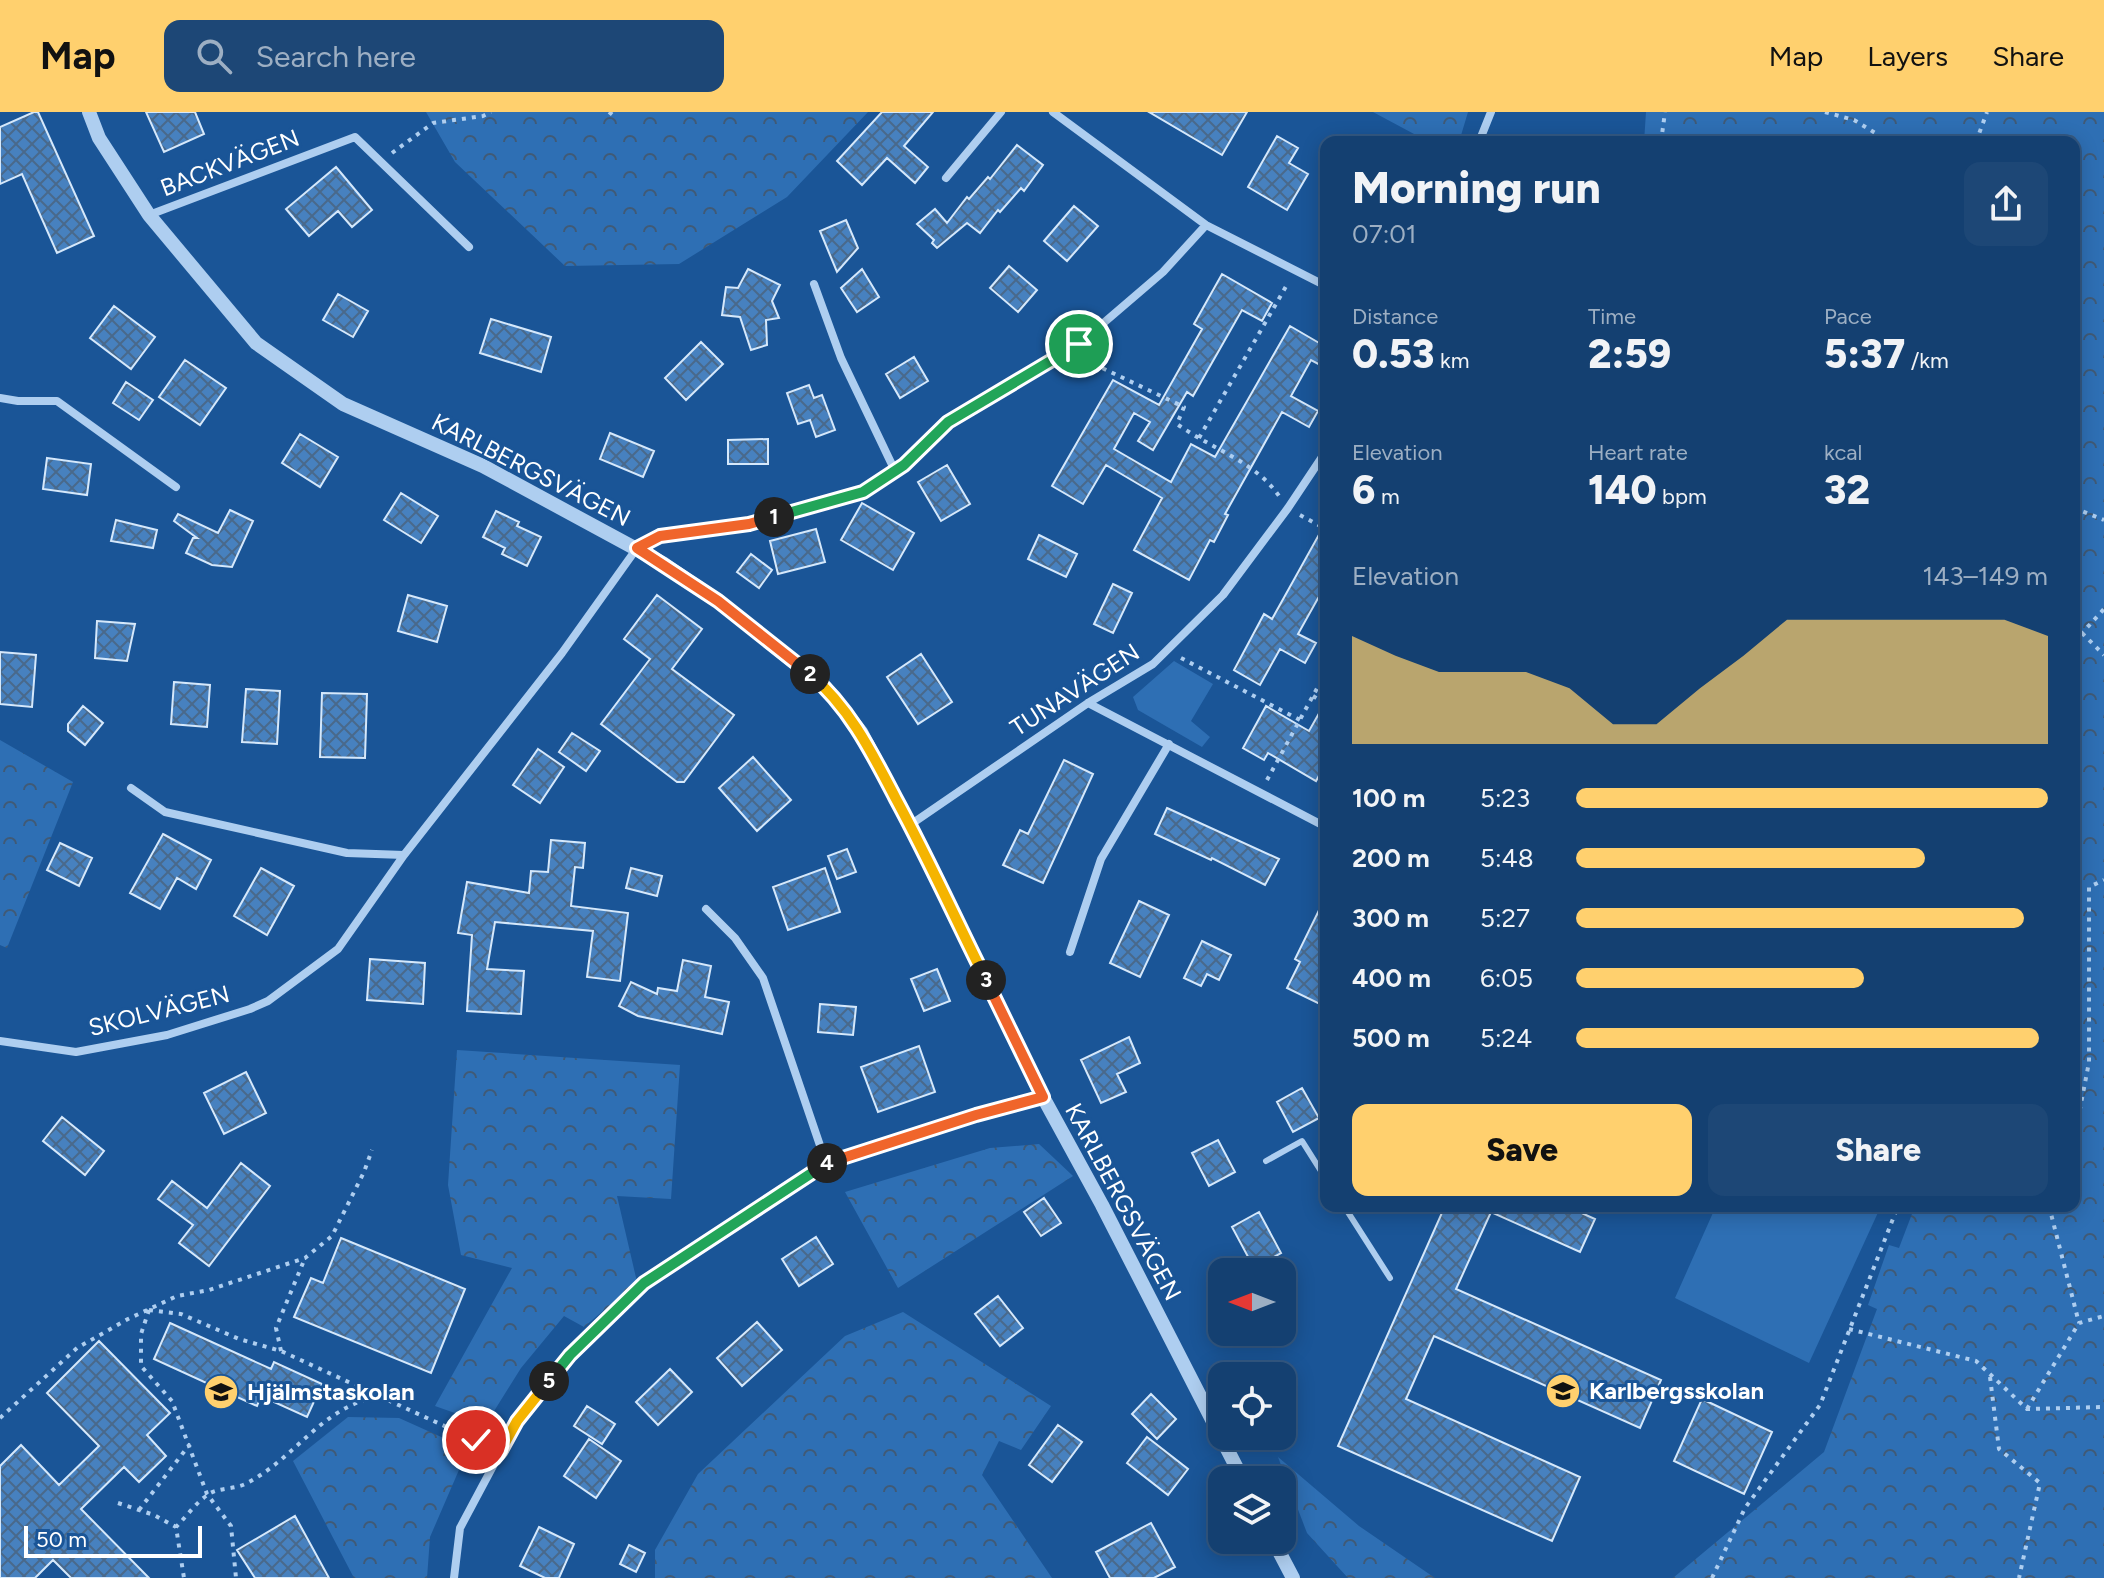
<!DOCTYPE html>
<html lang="en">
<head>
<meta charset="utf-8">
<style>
	:root { --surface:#144071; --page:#1d4776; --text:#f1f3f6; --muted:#9dafc3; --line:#335984; --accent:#ffd06e }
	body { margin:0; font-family:Figtree,sans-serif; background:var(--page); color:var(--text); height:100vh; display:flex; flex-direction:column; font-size:30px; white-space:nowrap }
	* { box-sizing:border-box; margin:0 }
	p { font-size:26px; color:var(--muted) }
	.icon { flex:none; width:44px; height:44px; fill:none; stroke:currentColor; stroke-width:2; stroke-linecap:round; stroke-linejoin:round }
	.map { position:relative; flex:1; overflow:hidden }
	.details { position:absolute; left:1320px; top:24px; width:760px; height:1076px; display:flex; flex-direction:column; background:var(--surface); border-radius:16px; box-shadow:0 4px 20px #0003,0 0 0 2px var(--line) }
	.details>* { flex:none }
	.needle { width:52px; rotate:270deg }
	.tools { position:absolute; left:1208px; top:1146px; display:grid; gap:16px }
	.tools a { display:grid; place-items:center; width:88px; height:88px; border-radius:16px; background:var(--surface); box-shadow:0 4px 20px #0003,0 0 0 2px var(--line); font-size:40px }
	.scale { position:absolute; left:24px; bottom:20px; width:178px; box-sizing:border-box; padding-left:8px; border:4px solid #fff; border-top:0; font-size:22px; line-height:28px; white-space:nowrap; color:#fff; -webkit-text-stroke:6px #1a5597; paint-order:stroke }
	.pin { position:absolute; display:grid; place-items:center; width:68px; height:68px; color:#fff; margin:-34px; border:4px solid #fff; border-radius:50%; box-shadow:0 2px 8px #0007 }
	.km { position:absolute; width:40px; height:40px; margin:-20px; border-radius:50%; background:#222; color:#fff; font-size:22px; line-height:40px; text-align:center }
	.round { display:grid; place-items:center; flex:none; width:84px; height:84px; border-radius:16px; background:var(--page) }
	.head { display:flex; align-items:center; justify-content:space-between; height:136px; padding:0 32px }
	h1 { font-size:44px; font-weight:800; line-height:60px }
	.stats { display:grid; grid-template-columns:repeat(3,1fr); gap:12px; height:136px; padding:8px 32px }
	.stats div { display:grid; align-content:center }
	.stats b { font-size:40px; font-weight:800 }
	.stats small { font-size:22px; font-weight:400 }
	.stats p { font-size:22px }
	.chart { height:224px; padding:16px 32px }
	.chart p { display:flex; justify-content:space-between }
	.chart svg { width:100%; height:144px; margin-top:8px; fill:var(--accent); opacity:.7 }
	.primary-button { display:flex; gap:16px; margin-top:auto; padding:16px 32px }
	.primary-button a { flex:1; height:92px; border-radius:16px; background:var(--accent); color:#111; font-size:32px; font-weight:800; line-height:92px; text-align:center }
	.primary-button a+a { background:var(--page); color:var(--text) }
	ul { padding:0 32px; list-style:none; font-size:26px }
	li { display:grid; grid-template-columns:128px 96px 1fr; align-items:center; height:60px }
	li i { height:20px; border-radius:10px; background:var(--accent) }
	header { display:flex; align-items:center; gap:48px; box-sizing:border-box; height:112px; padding:0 40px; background:var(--accent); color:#111 }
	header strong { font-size:38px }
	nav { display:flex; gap:44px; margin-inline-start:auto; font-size:28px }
	.search { width:560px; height:72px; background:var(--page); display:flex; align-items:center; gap:20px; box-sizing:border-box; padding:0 28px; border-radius:16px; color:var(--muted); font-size:30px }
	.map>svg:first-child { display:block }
	.green { fill:#2e6fb4 }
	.forest { fill:url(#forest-crowns) }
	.building { fill:url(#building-cross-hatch); stroke:#d5e8fb; stroke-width:2 }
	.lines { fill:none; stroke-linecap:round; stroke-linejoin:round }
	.path { stroke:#aecef0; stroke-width:4; stroke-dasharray:4 6; stroke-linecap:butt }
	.service { stroke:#aecef0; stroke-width:6 }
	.minor { stroke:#aecef0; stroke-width:8 }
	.tertiary { stroke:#aecef0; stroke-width:14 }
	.split-1-casing { stroke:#fff; stroke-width:16 }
	.split-2-casing { stroke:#fff; stroke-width:16 }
	.split-3-casing { stroke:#fff; stroke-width:16 }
	.split-4-casing { stroke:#fff; stroke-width:16 }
	.split-5-casing { stroke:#fff; stroke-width:16 }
	.split-6-casing { stroke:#fff; stroke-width:16 }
	.split-1 { stroke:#22a559; stroke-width:10 }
	.split-2 { stroke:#f0652b; stroke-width:10 }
	.split-3 { stroke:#f5b400; stroke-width:10 }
	.split-4 { stroke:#f0652b; stroke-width:10 }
	.split-5 { stroke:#22a559; stroke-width:10 }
	.split-6 { stroke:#f5b400; stroke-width:10 }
	.labels { text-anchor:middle; stroke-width:6; stroke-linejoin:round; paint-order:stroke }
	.street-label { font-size:24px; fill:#fff; stroke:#1a5597 }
	.poi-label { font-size:24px; font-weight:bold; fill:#fff; stroke:#1a5597; text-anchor:start }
</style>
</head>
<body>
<header>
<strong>Map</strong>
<div class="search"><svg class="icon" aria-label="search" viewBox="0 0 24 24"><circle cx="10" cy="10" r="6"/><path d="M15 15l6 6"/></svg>Search here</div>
<nav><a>Map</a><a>Layers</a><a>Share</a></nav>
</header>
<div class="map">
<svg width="2104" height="1466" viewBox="0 0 2104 1466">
	<defs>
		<pattern id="forest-crowns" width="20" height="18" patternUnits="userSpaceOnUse" patternTransform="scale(2)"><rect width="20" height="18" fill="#2e6fb4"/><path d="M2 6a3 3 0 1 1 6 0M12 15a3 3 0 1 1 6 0" fill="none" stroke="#405a76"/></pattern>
		<pattern id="building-cross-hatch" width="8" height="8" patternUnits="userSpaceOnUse" patternTransform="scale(2)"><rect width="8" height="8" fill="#4781bf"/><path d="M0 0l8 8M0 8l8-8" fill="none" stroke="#49698b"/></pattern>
	</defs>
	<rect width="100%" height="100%" fill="#1a5597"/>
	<!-- green -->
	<path class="green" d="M1646 0H1683L1681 30H1644Z
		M1174 549 1213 572 1191 609 1210 625 1202 635 1138 598 1133 585Z
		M1716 1094H1881L1809 1251 1675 1186Z"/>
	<!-- forest -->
	<path class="forest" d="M426 0H868L787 85 679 152 565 154 455 50Z
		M1373 0H1468L1459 30H1429Z
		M1676 0H2104V1466H1673L1824 1340 1877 1197 1868 1193 1889 1133 1899 1136 1915 1094H2074V30H1672Z
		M0 628 73 670 7 836 0 833Z
		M457 938 680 953 671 1087 617 1084 637 1170 584 1215 564 1204 521 1256 486 1312 435 1294 512 1156 461 1143 448 1073Z
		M1039 1032 1073 1064 898 1176 845 1080 990 1036Z
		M903 1200 1051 1294 1021 1338 999 1329 982 1363 1052 1466H655V1438L698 1362 845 1224Z
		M348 1305 399 1306 468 1337 430 1425 427 1466H354L293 1349Z
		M1278 1345 1359 1414 1435 1466H1348L1307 1421Z"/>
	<!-- building -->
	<path class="building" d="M34 0H38L94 124 57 141 22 62 0 72V15Z
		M146 0H195L204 22 164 40Z
		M882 0H933L904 34 928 55 915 71 887 46 862 73 837 49Z
		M1149 0H1247L1222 43Z
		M1277 24 1298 36 1289 51 1308 62 1287 98 1248 75Z
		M1017 33 1043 53 1024 79 1021 76 1000 100 998 98 980 121 967 111 937 136 932 131 934 128 917 112 935 97 947 111 967 85 969 87 988 65 990 67Z
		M336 55 372 98 352 115 338 99 309 124 286 97Z
		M1074 94 1098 114 1067 149 1044 129Z
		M846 108 858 136 837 160 820 119Z
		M1009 154 1037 178 1018 200 990 176Z
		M748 157 780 173 772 189 779 206 766 208 767 233 751 238 740 205 722 203 726 175 738 176Z
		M862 157 879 185 857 200 841 176Z
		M1222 162 1272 191 1262 209 1242 198 1193 284 1187 280 1153 338 1138 329 1150 310 1134 301 1114 337 1171 370 1191 332 1215 345 1290 214 1326 235V256L1311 248 1291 284 1318 299 1309 315 1282 300 1225 402 1228 403 1214 430 1210 428 1189 468 1134 438 1162 386 1106 353 1083 392 1052 374 1113 268 1159 293 1202 217 1194 212Z
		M338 182 368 199 353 225 323 208Z
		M114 194 155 225 131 257 90 226Z
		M491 207 551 225 541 260 480 241Z
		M701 230 723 252 686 288 665 266Z
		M914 245 928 269 900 286 886 262Z
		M185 248 226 276 200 313 159 285Z
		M126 270 153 288 139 308 113 291Z
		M809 273 814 286 822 283 835 318 816 325 810 308 798 312 787 281Z
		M610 321 654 339 643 365 600 347Z
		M300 322 338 345 320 375 282 351Z
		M768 327V352H728V328Z
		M47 346 91 352 87 383 43 377Z
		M947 353 970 392 941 409 918 370Z
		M401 381 438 404 421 431 384 408Z
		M862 391 914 421 893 458 841 428Z
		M230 398 253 409 232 455 212 453 186 441 193 426H197L174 409 178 402 218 421Z
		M496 399 519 410 517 414 541 425 527 454 502 442 505 436 483 425Z
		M116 408 157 418 153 436 111 429Z
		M1326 410V472L1298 522 1316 531 1305 551 1280 537 1260 573 1234 558 1264 502 1272 507Z
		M816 417 825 450 778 462 770 429Z
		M1039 423 1077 442 1066 465 1028 447Z
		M751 442 772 458 759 476 737 460Z
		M1113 472 1132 481 1113 521 1094 512Z
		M408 483 447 494 437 530 398 519Z
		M657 483 702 517 672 557 734 603 684 670H677L601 612 650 547 624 527Z
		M97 509 135 512 127 549 95 546Z
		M0 540 36 543 32 595 0 592Z
		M921 542 952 590 918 612 887 565Z
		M174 570 210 573 207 615 171 612Z
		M246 577 280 579 277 632 242 630Z
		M322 581 367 582 365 646 320 645Z
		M1326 589V651L1316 669 1268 641 1264 648 1243 636 1266 594 1309 619Z
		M83 594 103 611 85 633 68 619V612Z
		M572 621 600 639 586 659 559 640Z
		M538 637 564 655 540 691 513 673Z
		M753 645 791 688 757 719 719 676Z
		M1064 648 1093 662 1043 771 1003 753 1020 718 1028 722Z
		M1167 696 1279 747 1265 773 1212 746 1211 748 1155 722Z
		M163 722 211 748 196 777 177 766 160 797 130 781Z
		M551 728 585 731 583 756 575 755 571 794 628 801 620 869 587 865 593 819 495 810 487 857 524 859 521 902 467 899 472 823 458 821 467 770 529 781 531 759 548 760Z
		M60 731 92 746 79 774 47 758Z
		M847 737 856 760 837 767 828 744Z
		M261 756 294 774 267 823 234 804Z
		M631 756 662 764 657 784 626 776Z
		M825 756 840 800 788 818 773 775Z
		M1326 784V895L1287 876 1300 850 1295 847Z
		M1139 789 1169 803 1140 865 1110 851Z
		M1202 829 1231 843 1219 868 1207 862 1201 874 1184 866Z
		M370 847 425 851 423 892 367 888Z
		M683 848 711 854 705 885 729 890 722 922 638 904 619 894 631 870 657 882 658 876 677 879Z
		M937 857 950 889 924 899 911 867Z
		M820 892 856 895 853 923 818 920Z
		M1129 925 1140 951 1117 962 1126 980 1101 991 1081 948Z
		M919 934 935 980 878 1000 861 955Z
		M246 960 266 1001 224 1022 204 981Z
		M1302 976 1319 1006 1293 1020 1277 990Z
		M62 1005 104 1039 85 1063 43 1029Z
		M1218 1028 1235 1060 1209 1074 1192 1041Z
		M241 1051 270 1074 209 1154 179 1131 193 1113 158 1087 172 1069 207 1096Z
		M1044 1086 1061 1111 1041 1124 1024 1100Z
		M1445 1094H1566L1595 1107 1580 1140 1491 1100 1456 1177 1661 1268 1640 1316 1434 1224 1406 1287 1580 1365 1552 1429 1338 1334Z
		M1259 1100 1281 1141 1254 1156 1232 1115Z
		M816 1125 833 1152 799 1174 782 1147Z
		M341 1126 465 1177 431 1261 294 1205 311 1166 323 1171Z
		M998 1184 1023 1216 1000 1234 975 1202Z
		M757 1210 782 1238 742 1274 717 1246Z
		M170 1211 271 1257 274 1250 322 1272 307 1305 261 1284 257 1294 154 1247Z
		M99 1229 170 1301 147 1323 166 1344 139 1370 124 1355 81 1397 149 1466H71L53 1448 35 1466H0V1354L21 1333 59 1373 99 1334 47 1281Z
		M670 1257 692 1280 658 1313 636 1290Z
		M1151 1282 1176 1307 1157 1327 1132 1302Z
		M1702 1287 1772 1320 1744 1382 1674 1349Z
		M587 1294 615 1312 602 1332 574 1314Z
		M1058 1313 1082 1330 1052 1370 1029 1353Z
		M1147 1325 1188 1357 1168 1383 1127 1351Z
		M589 1327 621 1349 596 1386 564 1364Z
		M295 1404 329 1466H255L237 1438Z
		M1151 1411 1175 1455 1154 1466H1110L1096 1440Z
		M539 1415 574 1432 559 1466H545L520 1454Z
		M629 1433 645 1441 636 1460 620 1452Z"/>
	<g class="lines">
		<!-- path -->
		<path class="path" d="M609 0 614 4
			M1825 0 1854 8 1890 30
			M1661 30 1665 0
			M1976 30 1987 0
			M392 41 433 11 483 4 491 0
			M1088 243 1098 254 1184 295 1177 312C1210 336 1256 350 1279 384
			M1199 326 1288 171
			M2074 396 2104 408
			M1300 403 1326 417
			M2082 521 2104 543
			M2074 530 2104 497
			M1181 546 1300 608
			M1313 584 1326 592
			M1267 668 1326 560
			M2074 1028 2089 950V775L2104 768
			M2049 1094 2079 1211
			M149 1198 181 1202 239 1227 281 1239 379 1284C320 1296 297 1345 247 1371 235 1378 216 1375 206 1384 195 1392 186 1405 176 1415L184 1466
			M149 1198 141 1222V1254L172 1289 207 1382 231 1414 236 1466
			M1849 1217 1976 1249 2027 1297 2104 1295
			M281 1239 276 1216 305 1146
			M1990 1265 1999 1337 2040 1371 2019 1466
			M379 1284 486 1333
			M2027 1297 2079 1211 2104 1204
			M0 1306 77 1236 128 1207 177 1184 209 1178 305 1146 332 1124 364 1060 372 1038
			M118 1391 154 1403 176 1415
			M139 1398 190 1332
			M1712 1466 1745 1396 1820 1293 1898 1094"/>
		<!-- service -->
		<path class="service" d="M1266 1049 1302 1029 1326 1067
			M1344 1094 1390 1166"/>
		<!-- minor -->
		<path class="minor" d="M1053 0 1206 113 1326 174
			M1479 30 1491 0
			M946 66 1001 0
			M149 103 355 25 469 135
			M814 172 841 246 895 359
			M0 286 18 289H57L176 375
			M1088 591 1326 715
			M131 676 165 700 347 741 404 743 562 541 637 436 660 424 749 412 863 380 904 353 948 310 1079 232 1163 160 1206 113
			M910 713 1088 591 1153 552 1223 483 1288 396 1326 339
			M706 797 735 826 763 866 826 1051
			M1070 840 1101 747 1169 632
			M0 929 76 940 167 923 250 897 268 889 338 837 404 743
			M454 1466 460 1416 517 1309 570 1243 644 1171 826 1051 1043 985"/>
		<!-- tertiary -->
		<path class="tertiary" d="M89 0 99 26 149 103 256 231 343 292 483 354 664 452 718 489 826 576 861 620 910 713 1043 985 1102 1093 1243 1368
			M1273 1428 1293 1466"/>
	</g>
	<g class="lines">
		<!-- split-1 casing -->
		<g class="split-1-casing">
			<path id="split-1" d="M774 405 863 380 904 353 948 310 1079 232"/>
		</g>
		<!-- split-2 casing -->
		<g class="split-2-casing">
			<path id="split-2" d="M774 405 749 412 660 424 637 436 718 489 810 562"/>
		</g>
		<!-- split-3 casing -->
		<g class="split-3-casing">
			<path id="split-3" d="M810 562C850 596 872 641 896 687 928 746 956 808 986 868"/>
		</g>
		<!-- split-4 casing -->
		<g class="split-4-casing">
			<path id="split-4" d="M827 1051 976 1003 1043 985 986 868"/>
		</g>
		<!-- split-5 casing -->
		<g class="split-5-casing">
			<path id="split-5" d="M549 1269 570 1243 644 1171 827 1051"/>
		</g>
		<!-- split-6 casing -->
		<g class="split-6-casing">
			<path id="split-6" d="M476 1328 500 1340 517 1309 549 1269"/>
		</g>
		<!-- split-1 -->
		<use href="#split-1" class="split-1"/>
		<!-- split-2 -->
		<use href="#split-2" class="split-2"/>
		<!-- split-3 -->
		<use href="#split-3" class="split-3"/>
		<!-- split-4 -->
		<use href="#split-4" class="split-4"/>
		<!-- split-5 -->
		<use href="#split-5" class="split-5"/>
		<!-- split-6 -->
		<use href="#split-6" class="split-6"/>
	</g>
	<!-- icons -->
	<defs>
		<g id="school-disc" transform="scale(1.8)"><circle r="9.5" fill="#ffd06e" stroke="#1a5597"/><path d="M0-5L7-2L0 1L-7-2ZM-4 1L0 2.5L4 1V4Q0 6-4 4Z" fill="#111"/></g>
	</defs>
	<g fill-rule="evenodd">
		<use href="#school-disc" x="1563" y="1279"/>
		<use href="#school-disc" x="221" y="1280"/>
	</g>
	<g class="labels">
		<!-- street labels -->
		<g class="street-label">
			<text transform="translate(230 51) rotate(-21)" y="8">BACKVÄGEN</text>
			<text transform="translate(531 358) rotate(27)" y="8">KARLBERGSVÄGEN</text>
			<text transform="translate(1075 578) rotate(-33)" y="8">TUNAVÄGEN</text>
			<text transform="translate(159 899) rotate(-14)" y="8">SKOLVÄGEN</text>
			<text transform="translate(1123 1090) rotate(62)" y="8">KARLBERGSVÄGEN</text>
		</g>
		<!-- poi labels -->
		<g class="poi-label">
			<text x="1589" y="1287">Karlbergsskolan</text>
			<text x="247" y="1288">Hjälmstaskolan</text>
		</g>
	</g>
</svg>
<div class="tools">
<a><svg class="needle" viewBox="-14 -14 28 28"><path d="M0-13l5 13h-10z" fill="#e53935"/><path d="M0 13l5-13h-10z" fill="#9dafc3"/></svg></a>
<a><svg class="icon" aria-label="locate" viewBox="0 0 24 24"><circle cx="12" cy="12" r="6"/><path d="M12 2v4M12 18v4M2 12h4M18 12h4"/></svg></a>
<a><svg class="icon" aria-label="layers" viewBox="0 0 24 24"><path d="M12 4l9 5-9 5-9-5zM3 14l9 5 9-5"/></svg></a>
</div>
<div class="scale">50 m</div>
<div class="pin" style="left:1079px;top:232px;background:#1e9e55"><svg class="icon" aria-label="arrive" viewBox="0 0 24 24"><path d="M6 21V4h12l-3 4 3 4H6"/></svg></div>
<div class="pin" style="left:476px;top:1328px;background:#d93025"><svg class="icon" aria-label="check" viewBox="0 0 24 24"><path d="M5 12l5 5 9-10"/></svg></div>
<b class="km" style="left:774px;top:405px">1</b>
<b class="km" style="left:810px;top:562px">2</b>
<b class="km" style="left:986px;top:868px">3</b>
<b class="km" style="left:827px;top:1051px">4</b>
<b class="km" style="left:549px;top:1269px">5</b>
<section class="details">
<div class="head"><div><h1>Morning run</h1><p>07:01</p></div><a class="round"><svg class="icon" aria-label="share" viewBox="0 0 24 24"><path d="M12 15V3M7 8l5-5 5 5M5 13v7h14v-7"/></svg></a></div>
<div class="stats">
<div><p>Distance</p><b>0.53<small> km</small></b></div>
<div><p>Time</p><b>2:59</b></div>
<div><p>Pace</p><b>5:37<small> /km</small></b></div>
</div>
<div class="stats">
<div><p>Elevation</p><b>6<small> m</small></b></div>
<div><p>Heart rate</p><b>140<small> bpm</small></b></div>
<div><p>kcal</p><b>32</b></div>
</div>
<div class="chart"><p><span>Elevation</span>143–149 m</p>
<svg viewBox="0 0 160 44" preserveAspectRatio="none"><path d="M0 44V11L10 17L20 22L30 22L40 22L50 27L60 38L70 38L80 27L90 17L100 6L110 6L120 6L130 6L140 6L150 6L160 11V44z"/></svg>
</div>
<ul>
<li><b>100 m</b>5:23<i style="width:100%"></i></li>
<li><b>200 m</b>5:48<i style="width:74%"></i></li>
<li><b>300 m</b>5:27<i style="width:95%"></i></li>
<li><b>400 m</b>6:05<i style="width:61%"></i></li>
<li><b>500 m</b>5:24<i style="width:98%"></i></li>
</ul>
<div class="primary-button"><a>Save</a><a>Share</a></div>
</section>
</div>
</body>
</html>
